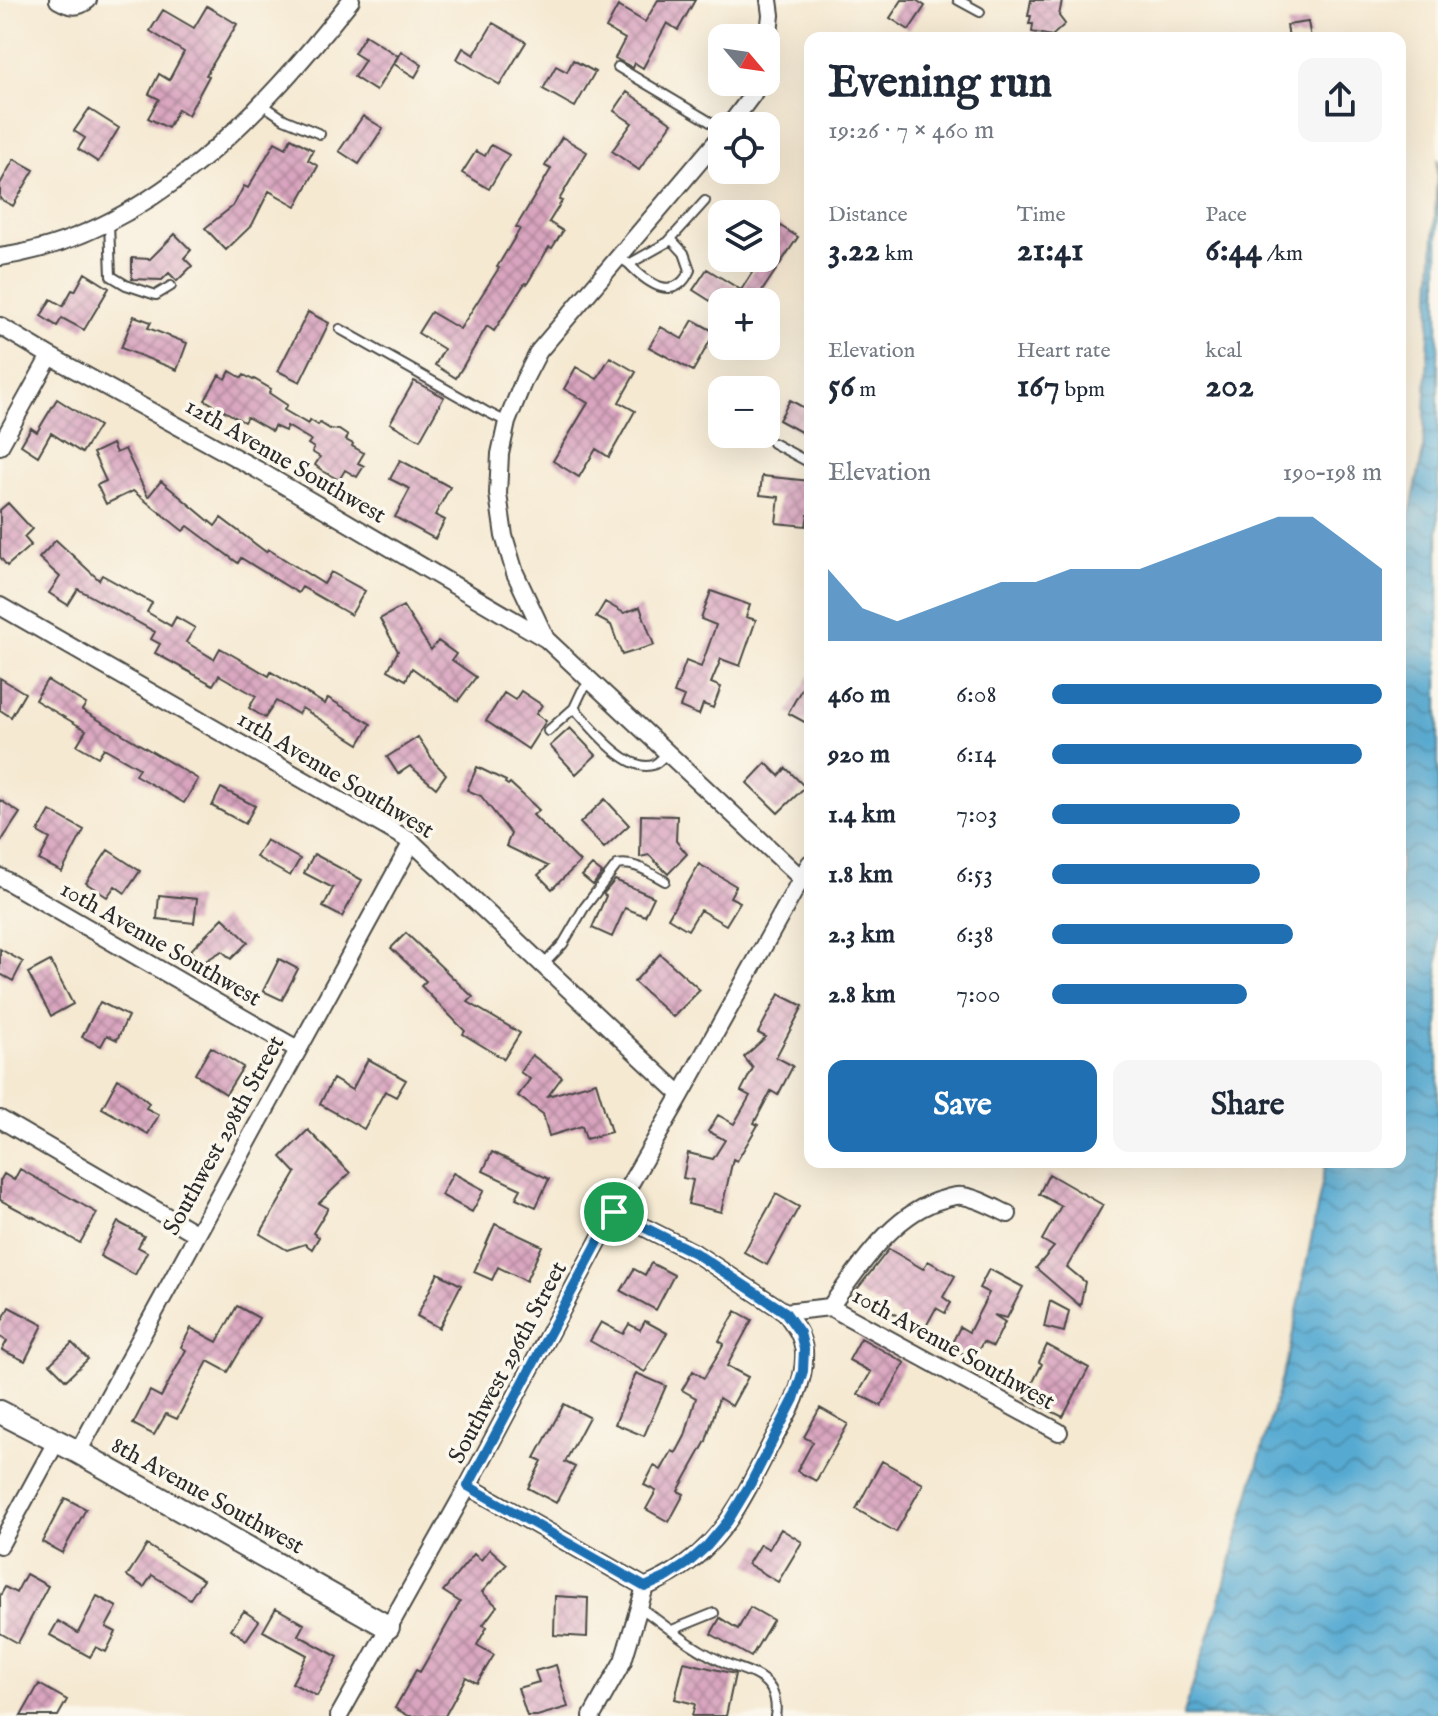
<!DOCTYPE html>
<html lang="en">
<head>
<meta charset="utf-8">
<style>
	:root { --surface:#fff; --page:#f6f6f7; --text:#1f2937; --muted:#747a83; --accent:#1f6fb2 }
	body { margin:0; font-family:"IM FELL English",serif; background:var(--page); color:var(--text); height:100vh; display:flex; flex-direction:column; font-size:30px; white-space:nowrap }
	* { box-sizing:border-box; margin:0 }
	p { font-size:26px; color:var(--muted) }
	.icon { flex:none; width:44px; height:44px; fill:none; stroke:currentColor; stroke-width:2; stroke-linecap:round; stroke-linejoin:round }
	.map { position:relative; flex:1; overflow:hidden }
	.details { position:absolute; left:804px; top:32px; width:602px; height:1136px; display:flex; flex-direction:column; background:var(--surface); border-radius:16px; box-shadow:0 8px 32px #0002 }
	.details>* { flex:none }
	.needle { width:52px; rotate:119deg }
	.fabs { position:absolute; left:708px; top:24px; display:grid; gap:16px }
	.fabs a { display:grid; place-items:center; width:72px; height:72px; border-radius:16px; background:var(--surface); box-shadow:0 8px 32px #0002; font-size:40px }
	.pin { position:absolute; display:grid; place-items:center; width:68px; height:68px; color:#fff; margin:-34px; border:4px solid #fff; border-radius:50%; box-shadow:0 2px 8px #0007 }
	.round { display:grid; place-items:center; flex:none; width:84px; height:84px; border-radius:16px; background:var(--page) }
	.overview { display:flex; align-items:center; justify-content:space-between; height:136px; padding:0 24px }
	h1 { font-size:44px; font-weight:800; line-height:60px }
	.stats { display:grid; grid-template-columns:repeat(3,1fr); gap:12px; height:136px; padding:8px 24px }
	.stats div { display:grid; align-content:center }
	.stats b { font-size:34px; font-weight:800 }
	.stats small { font-size:22px; font-weight:400 }
	.stats p { font-size:22px }
	.chart { height:224px; padding:16px 24px }
	.chart p { display:flex; justify-content:space-between }
	.chart svg { width:100%; height:144px; margin-top:8px; fill:var(--accent); opacity:.7 }
	.button { display:flex; gap:16px; margin-top:auto; padding:16px 24px }
	.button a { flex:1; height:92px; border-radius:16px; background:var(--accent); color:#fff; font-size:32px; font-weight:800; line-height:92px; text-align:center }
	.button a+a { background:var(--page); color:var(--text) }
	ul { padding:0 24px; list-style:none; font-size:26px }
	li { display:grid; grid-template-columns:128px 96px 1fr; align-items:center; height:60px }
	li i { height:20px; border-radius:10px; background:var(--accent) }
	.map>svg:first-child { display:block }
	.water { fill:url(#water-waves); stroke:#416a7e; stroke-width:2 }
	.building { fill:url(#building-cross-hatch) }
	.lines { fill:none; stroke-linecap:round; stroke-linejoin:round }
	.lane-casing { stroke:#494844; stroke-width:12 }
	.street-casing { stroke:#494844; stroke-width:20 }
	.secondary-casing { stroke:#494844; stroke-width:26 }
	.lane { stroke:#fff; stroke-width:8 }
	.street { stroke:#fff; stroke-width:16 }
	.secondary { stroke:#fff; stroke-width:22 }
	.route-casing { stroke:#fff; stroke-width:16 }
	.route { stroke:#1f6fb2; stroke-width:10 }
	.labels { text-anchor:middle; stroke-width:7; stroke-linejoin:round; paint-order:stroke }
	.street-label { font-size:24px; fill:#2b2b2b; stroke:#fbf7ec }
</style>
</head>
<body>
<div class="map">
<svg width="1438" height="1716" viewBox="0 0 1438 1716">
	<defs>
		<pattern id="water-waves" width="16" height="10" patternUnits="userSpaceOnUse" patternTransform="scale(2)"><rect width="16" height="10" fill="#57aad2"/><path d="M0 5q4-4 8 0t8 0" fill="none" stroke="#488bab"/></pattern>
		<pattern id="building-cross-hatch" width="8" height="8" patternUnits="userSpaceOnUse" patternTransform="scale(2)"><rect width="8" height="8" fill="#d9a4bf"/><path d="M0 0l8 8M0 8l8-8" fill="none" stroke="#b0869b"/></pattern>
	</defs>
	<rect width="100%" height="100%" fill="#fbf7ec"/>
	<filter id="ink" filterUnits="userSpaceOnUse"><feTurbulence type="fractalNoise" baseFrequency=".0125" numOctaves="2"/><feDisplacementMap in="SourceGraphic" scale="16" xChannelSelector="R" yChannelSelector="G"/><feConvolveMatrix kernelMatrix="1 2 1 2 8 2 1 2 1" color-interpolation-filters="sRGB"/></filter>
	<filter id="wash" filterUnits="userSpaceOnUse"><feTurbulence type="fractalNoise" baseFrequency=".006" numOctaves="4" result="noise"/><feDisplacementMap in="SourceGraphic" scale="32" xChannelSelector="R" yChannelSelector="G"/><feGaussianBlur stdDeviation="1.8" result="paint"/><feColorMatrix in="noise" values="0 0 0 0 0 0 0 0 0 0 0 0 0 0 0 0 0 1.4 0 .05"/><feComposite in="paint" operator="in"/></filter>
	<g filter="url(#wash)">
		<rect width="100%" height="100%" fill="#f5e9d2"/>
		<!-- water -->
		<path class="water" d="M1438 159V1716H1183L1218 1607 1290 1348 1326 1162H1400V562L1423 451Z"/>
		<g id="blocks">
			<!-- building -->
			<path class="building" d="M658 0H695L678 30 667 23 643 68 635 63 633 68 615 58 625 39 606 28 618 6 645 22Z
				M902 0H916L925 6 909 30 890 18Z
				M1031 0H1062L1059 16 1065 24 1052 36 1032 32 1033 24H1029L1031 16H1028Z
				M207 6 237 24 206 75 209 76 188 115 178 109 168 128 148 118 159 99 149 94 159 74 169 80 184 52 150 31 163 10 194 28Z
				M1308 22 1311 38H1289L1287 25Z
				M493 23 526 42 500 85 457 59 463 48 474 55Z
				M365 35 398 56 376 91 354 77 365 60 354 53Z
				M401 51 422 65 415 77 394 64Z
				M573 60 595 72 575 107 543 89 556 66 567 72Z
				M627 92 672 123 639 170 612 151 632 123 614 111Z
				M89 109 119 128 98 162 78 149 85 138 74 131Z
				M363 116 383 128 359 164 339 151Z
				M562 137 587 152 559 200 562 201 549 222 563 231 552 248 549 247 527 284 525 283 494 331 487 326 456 378 435 365 444 349 418 333 431 312 460 329 499 268 497 267 520 229 516 227 551 169 545 166Z
				M291 138 313 150 308 160 318 166 296 206 269 191 252 225 226 250 205 228 233 206 244 186 248 188 275 142 286 148Z
				M491 145 509 155 489 189 462 173 476 151 485 156Z
				M14 159 34 170 13 206 0 199V184Z
				M766 217 798 237 760 294 772 302H712L693 290 707 269 741 290 755 268 739 258H766Z
				M175 234 191 250 184 258 192 266 177 281 169 273 162 280 132 279V258L150 259Z
				M85 273 109 288 84 330 62 318 57 326 41 316 51 299 63 306 72 290 75 291Z
				M308 312 329 323 300 382 278 371Z
				M134 316 151 322 148 328 187 343 177 370 121 348Z
				M693 320 715 332 693 371 649 347 661 327 682 339Z
				M610 357 636 372 619 402 635 411 609 457 596 449 579 477 553 461 588 403 564 389 576 367 597 379Z
				M230 371 242 378 244 375 253 380 254 379 271 389 269 393 287 405 284 410 308 424 310 420 318 425 320 423 330 429 339 430 348 436 346 440 353 444 352 446 364 453 358 463 364 466 357 477 345 470 339 480 323 471 315 465 320 457 312 452 314 448 308 444 311 440 287 426 285 431 274 426 272 431 247 417 244 422 205 400 219 375 226 379Z
				M414 381 444 397 420 440 390 423Z
				M57 399 99 426 82 453 51 433 38 456 21 445 31 428 37 432Z
				M790 400 810 411V437L779 420Z
				M112 444 116 453 125 449 148 497 161 481 215 526 221 518 266 552 268 549 324 584 331 572 365 591 351 615 302 587 298 593 241 558 238 563 188 526 183 531 133 491 106 504 97 485 106 481 93 453Z
				M400 460 450 487 435 515 445 520 435 539 395 517 410 489 390 479Z
				M762 476 810 481V515H808L806 526 776 523 779 497 760 495Z
				M8 503 32 529 24 537 31 545 7 566 0 557V510Z
				M56 540 99 580 102 575 152 603 147 612 171 626 176 617 195 628 186 642 214 659 220 648 269 676 271 672 325 704 328 698 371 724 359 744 302 708 298 714 276 701 265 718 249 708 256 696 219 675 213 685 155 653 160 644 151 639 155 632 78 589 68 605 49 593 60 577 39 558Z
				M711 591 750 605 746 617 756 620 740 666 721 659 711 683 721 687 713 708 703 704 699 715 680 707 684 697 674 693 686 661 701 667 716 625 701 619Z
				M605 602 624 613 640 607 654 645 622 655 611 625 596 617Z
				M403 606 431 650 438 641 456 654 452 660 476 677 458 701 412 668 406 680 388 670 398 651 380 619Z
				M810 674V725L788 713Z
				M0 678 25 693 11 717 0 710Z
				M47 680 86 704 82 710 198 779 184 803 135 775 139 768 104 748 98 757 77 745 86 730 35 700Z
				M521 691 542 705 536 714 546 721 528 749 486 721 504 693 515 700Z
				M570 728 596 755 576 774 550 746Z
				M418 737 435 763 446 774 436 788 410 766 398 774 387 757Z
				M766 763 779 776 786 768 805 787 778 813 747 783Z
				M477 767 506 781 505 783 508 785 510 783 539 810 533 815 580 862 552 889 538 875 548 866 506 846 511 834 481 796 467 790Z
				M221 788 255 806 245 824 212 806Z
				M605 799 629 825 604 848 580 823Z
				M0 800 20 813 0 843Z
				M50 811 84 830 62 872 39 860 50 839 38 832Z
				M641 815 677 816 676 841 687 854 668 874 649 855 640 857Z
				M266 840 300 859 290 876 256 857Z
				M108 850 140 871 125 893 115 886 107 897 86 883Z
				M314 854 362 880 342 917 323 907 333 888 304 873Z
				M699 864 736 886 730 897 740 902 726 925 700 910 688 930 668 918Z
				M592 865 602 873 593 885 582 876Z
				M615 880 654 897 645 916 625 908 612 937 592 928 606 896 603 894Z
				M159 895 197 899 194 923 157 919Z
				M223 918 248 942 231 959 222 951 202 963 190 951Z
				M406 933 473 997 468 1002 520 1033 504 1059 463 1034 465 1031 421 986 426 981 391 948Z
				M0 949 23 962 13 981 0 974Z
				M660 954 700 990 673 1017 634 982Z
				M279 959 298 969 282 1000 263 991Z
				M50 961 73 1004 51 1016 28 973Z
				M779 994 803 1006 776 1057 793 1066 778 1095 771 1091 754 1123 758 1125 737 1161 733 1159 721 1212 688 1204 693 1180 683 1178 688 1153 713 1159 725 1140 708 1131 718 1115 734 1124 750 1096 741 1091 753 1068 744 1057 766 1037 758 1033Z
				M100 1002 128 1016 117 1040 107 1035 101 1046 82 1037Z
				M211 1047 243 1067 226 1094 195 1074Z
				M532 1055 562 1077 548 1096 596 1082 611 1132 586 1139 582 1126 549 1136 543 1114 518 1096 530 1079 520 1072Z
				M368 1059 406 1080 396 1097 385 1091 364 1129 320 1104 333 1079 352 1090Z
				M118 1079 128 1085 149 1103 146 1108 159 1115 148 1134 102 1108Z
				M308 1130 350 1173 319 1203 328 1208 313 1233 319 1237 312 1249 305 1244 287 1250 260 1234 296 1173 281 1157Z
				M492 1152 549 1179 536 1207 516 1198 521 1189 483 1171Z
				M20 1169 97 1213 80 1243 34 1217V1218L0 1200V1181L4 1174 14 1180Z
				M453 1173 484 1190 472 1212 441 1195Z
				M1049 1174 1103 1205 1067 1267 1085 1282 1080 1306 1036 1268 1054 1247 1042 1240 1061 1206 1039 1194Z
				M776 1194 799 1207 767 1265 744 1252Z
				M118 1222 144 1236 138 1247 147 1252 135 1275 100 1256Z
				M495 1224 542 1246 526 1281 498 1267 492 1280 474 1272Z
				M889 1249 923 1269 928 1261 955 1276 943 1297 951 1303 945 1313 936 1308 924 1330 855 1292Z
				M651 1263 674 1275 656 1310 621 1291 634 1269 645 1275Z
				M989 1269 1023 1287 1007 1318 994 1315 1005 1322 993 1347 983 1342 973 1359 950 1347 960 1327 969 1332 989 1293 979 1288Z
				M438 1273 461 1285 439 1328 417 1316Z
				M1050 1301 1069 1311 1064 1332 1044 1327Z
				M237 1306 259 1318 228 1372 208 1361 177 1419 166 1414 154 1435 133 1424 150 1391 161 1397 186 1350 181 1347 191 1328 217 1342Z
				M9 1307 43 1325 25 1361 2 1350 7 1341 0 1337V1325Z
				M736 1311 752 1320 727 1366 748 1377 732 1406 719 1398 706 1441 678 1491 684 1494 669 1522 646 1509 656 1491 644 1485 654 1466 661 1470 672 1451 676 1453 685 1436 696 1398 682 1390 693 1371 704 1378 724 1344 719 1341Z
				M645 1321 667 1333 645 1372 590 1341 601 1322 623 1334 629 1324 640 1330Z
				M861 1338 905 1363 881 1406 858 1394 871 1372 849 1360Z
				M72 1343 88 1359 66 1380 50 1364Z
				M1047 1345 1089 1368 1063 1417 1025 1398 1042 1364 1039 1362Z
				M636 1373 666 1386 644 1436 615 1424Z
				M564 1404 589 1417 565 1462 575 1467 556 1503 528 1488 542 1461 535 1458Z
				M820 1408 848 1424 816 1481 797 1471 813 1442 804 1437Z
				M882 1461 923 1484 896 1532 856 1509Z
				M65 1498 86 1509 62 1553 42 1542Z
				M781 1529 802 1542 778 1582 748 1564 760 1544 769 1549Z
				M147 1545 203 1580 190 1599 152 1575 144 1587 127 1576Z
				M490 1549 507 1564 482 1592 497 1606 483 1625 487 1627 477 1645 494 1655 477 1683 466 1677 445 1716H409L395 1708 416 1670 420 1672 460 1602 443 1591 474 1554 481 1560Z
				M26 1574 48 1586 18 1643 0 1633V1596L5 1587 16 1593Z
				M97 1596 117 1607 106 1627 116 1632 106 1652 96 1647 90 1657 50 1635 58 1621 78 1633Z
				M555 1596 588 1598 587 1637 554 1635Z
				M750 1607 773 1620 751 1657 711 1634 720 1618 738 1629Z
				M276 1608 304 1624 298 1635 338 1657 317 1696 292 1683 307 1655 263 1631Z
				M244 1611 259 1621 246 1640 231 1629Z
				M684 1662 735 1674 726 1716H692L695 1704 675 1699Z
				M556 1665 568 1707 537 1716H527L518 1688 539 1682 535 1671Z
				M39 1684 67 1700 58 1716H21Z"/>
		</g>
	</g>
	<g filter="url(#ink)">
		<use href="#blocks" fill-opacity="0" stroke="#494844" stroke-width="2"/>
		<g class="lines">
			<!-- lane casing -->
			<g class="lane-casing">
				<path id="lane" d="M958 0 980 12
					M618 67 722 129
					M262 104 284 119 320 134
					M109 223 111 276 126 285 156 295 171 286
					M626 262 629 264 668 242 705 201
					M629 264C648 284 675 303 690 270L684 253 671 239
					M340 329 485 411 507 422
					M773 443 810 463
					M591 681 582 691 574 708C590 725 626 773 653 765 658 763 663 757 667 753
					M548 731 574 708
					M543 965 563 944 584 908 617 865C634 861 650 873 665 881
					M640 1607C668 1628 697 1652 730 1665 743 1670 760 1674 769 1686 775 1693 777 1707 775 1716
					M672 1630 714 1613"/>
			</g>
			<!-- street casing -->
			<g class="street-casing">
				<path id="street" d="M58 0C69 6 77 9 88 0
					M766 60 771 15 769 0
					M729 126 753 94 759 82
					M722 135 539 351 524 380 507 422 500 454 498 494 504 536 515 573 546 639 801 878
					M0 257C151 235 261 113 351 0
					M0 326 50 356 258 470 546 639
					M0 446 50 356
					M0 606 412 842 681 1095
					M0 877 297 1049
					M0 1119 197 1234
					M614 1212 695 1253 785 1312 830 1307 1059 1432
					M830 1307C859 1268 893 1212 944 1199 950 1197 956 1195 962 1196 978 1198 993 1207 1008 1214
					M78 1452 412 842
					M468 1486 645 1587
					M0 1545 56 1442
					M339 1716 468 1486 614 1212 681 1095 810 863
					M592 1716 623 1661 645 1587C668 1577 689 1565 707 1546 736 1517 753 1478 772 1442 780 1427 789 1413 795 1398 801 1383 805 1366 804 1350 802 1334 793 1324 785 1312"/>
			</g>
			<!-- secondary casing -->
			<g class="secondary-casing">
				<path id="secondary" d="M0 1412 78 1452 388 1627"/>
			</g>
			<!-- lane -->
			<use href="#lane" class="lane"/>
			<!-- street -->
			<use href="#street" class="street"/>
			<!-- secondary -->
			<use href="#secondary" class="secondary"/>
		</g>
	</g>
	<g class="lines" filter="url(#ink)">
		<!-- route casing -->
		<g class="route-casing">
			<path id="route" d="M614 1212 695 1253 785 1312 800 1333 804 1349 803 1371 794 1399 752 1481 728 1521 707 1546 688 1563 667 1577 645 1587 468 1486Z"/>
		</g>
		<!-- route -->
		<use href="#route" class="route"/>
	</g>
	<g class="labels">
		<!-- street labels -->
		<g class="street-label">
			<text transform="translate(286 460) rotate(30)" y="8">12th Avenue Southwest</text>
			<text transform="translate(336 774) rotate(31)" y="8">11th Avenue Southwest</text>
			<text transform="translate(161 943) rotate(30)" y="8">10th Avenue Southwest</text>
			<text transform="translate(223 1135) rotate(-61)" y="8">Southwest 298th Street</text>
			<text transform="translate(954 1348) rotate(29)" y="8">10th Avenue Southwest</text>
			<text transform="translate(507 1362) rotate(-62)" y="8">Southwest 296th Street</text>
			<text transform="translate(208 1495) rotate(29)" y="8">8th Avenue Southwest</text>
		</g>
	</g>
</svg>
<div class="fabs">
<a><svg class="needle" viewBox="-14 -14 28 28"><path d="M0-13l5 13h-10z" fill="#e53935"/><path d="M0 13l5-13h-10z" fill="#747a83"/></svg></a>
<a><svg class="icon" aria-label="locate" viewBox="0 0 24 24"><circle cx="12" cy="12" r="6"/><path d="M12 2v4M12 18v4M2 12h4M18 12h4"/></svg></a>
<a><svg class="icon" aria-label="layers" viewBox="0 0 24 24"><path d="M12 4l9 5-9 5-9-5zM3 14l9 5 9-5"/></svg></a>
<a>+</a>
<a>−</a>
</div>
<div class="pin" style="left:614px;top:1212px;background:#1e9e55"><svg class="icon" aria-label="arrive" viewBox="0 0 24 24"><path d="M6 21V4h12l-3 4 3 4H6"/></svg></div>
<section class="details">
<div class="overview"><div><h1>Evening run</h1><p>19:26 · 7 × 460 m</p></div><a class="round"><svg class="icon" aria-label="share" viewBox="0 0 24 24"><path d="M12 15V3M7 8l5-5 5 5M5 13v7h14v-7"/></svg></a></div>
<div class="stats">
<div><p>Distance</p><b>3.22<small> km</small></b></div>
<div><p>Time</p><b>21:41</b></div>
<div><p>Pace</p><b>6:44<small> /km</small></b></div>
</div>
<div class="stats">
<div><p>Elevation</p><b>56<small> m</small></b></div>
<div><p>Heart rate</p><b>167<small> bpm</small></b></div>
<div><p>kcal</p><b>202</b></div>
</div>
<div class="chart"><p><span>Elevation</span>190–198 m</p>
<svg viewBox="0 0 160 44" preserveAspectRatio="none"><path d="M0 44V22L10 34L20 38L30 34L40 30L50 26L60 26L70 22L80 22L90 22L100 18L110 14L120 10L130 6L140 6L150 14L160 22V44z"/></svg>
</div>
<ul>
<li><b>460 m</b>6:08<i style="width:100%"></i></li>
<li><b>920 m</b>6:14<i style="width:94%"></i></li>
<li><b>1.4 km</b>7:03<i style="width:57%"></i></li>
<li><b>1.8 km</b>6:53<i style="width:63%"></i></li>
<li><b>2.3 km</b>6:38<i style="width:73%"></i></li>
<li><b>2.8 km</b>7:00<i style="width:59%"></i></li>
</ul>
<div class="button"><a>Save</a><a>Share</a></div>
</section>
</div>
</body>
</html>
